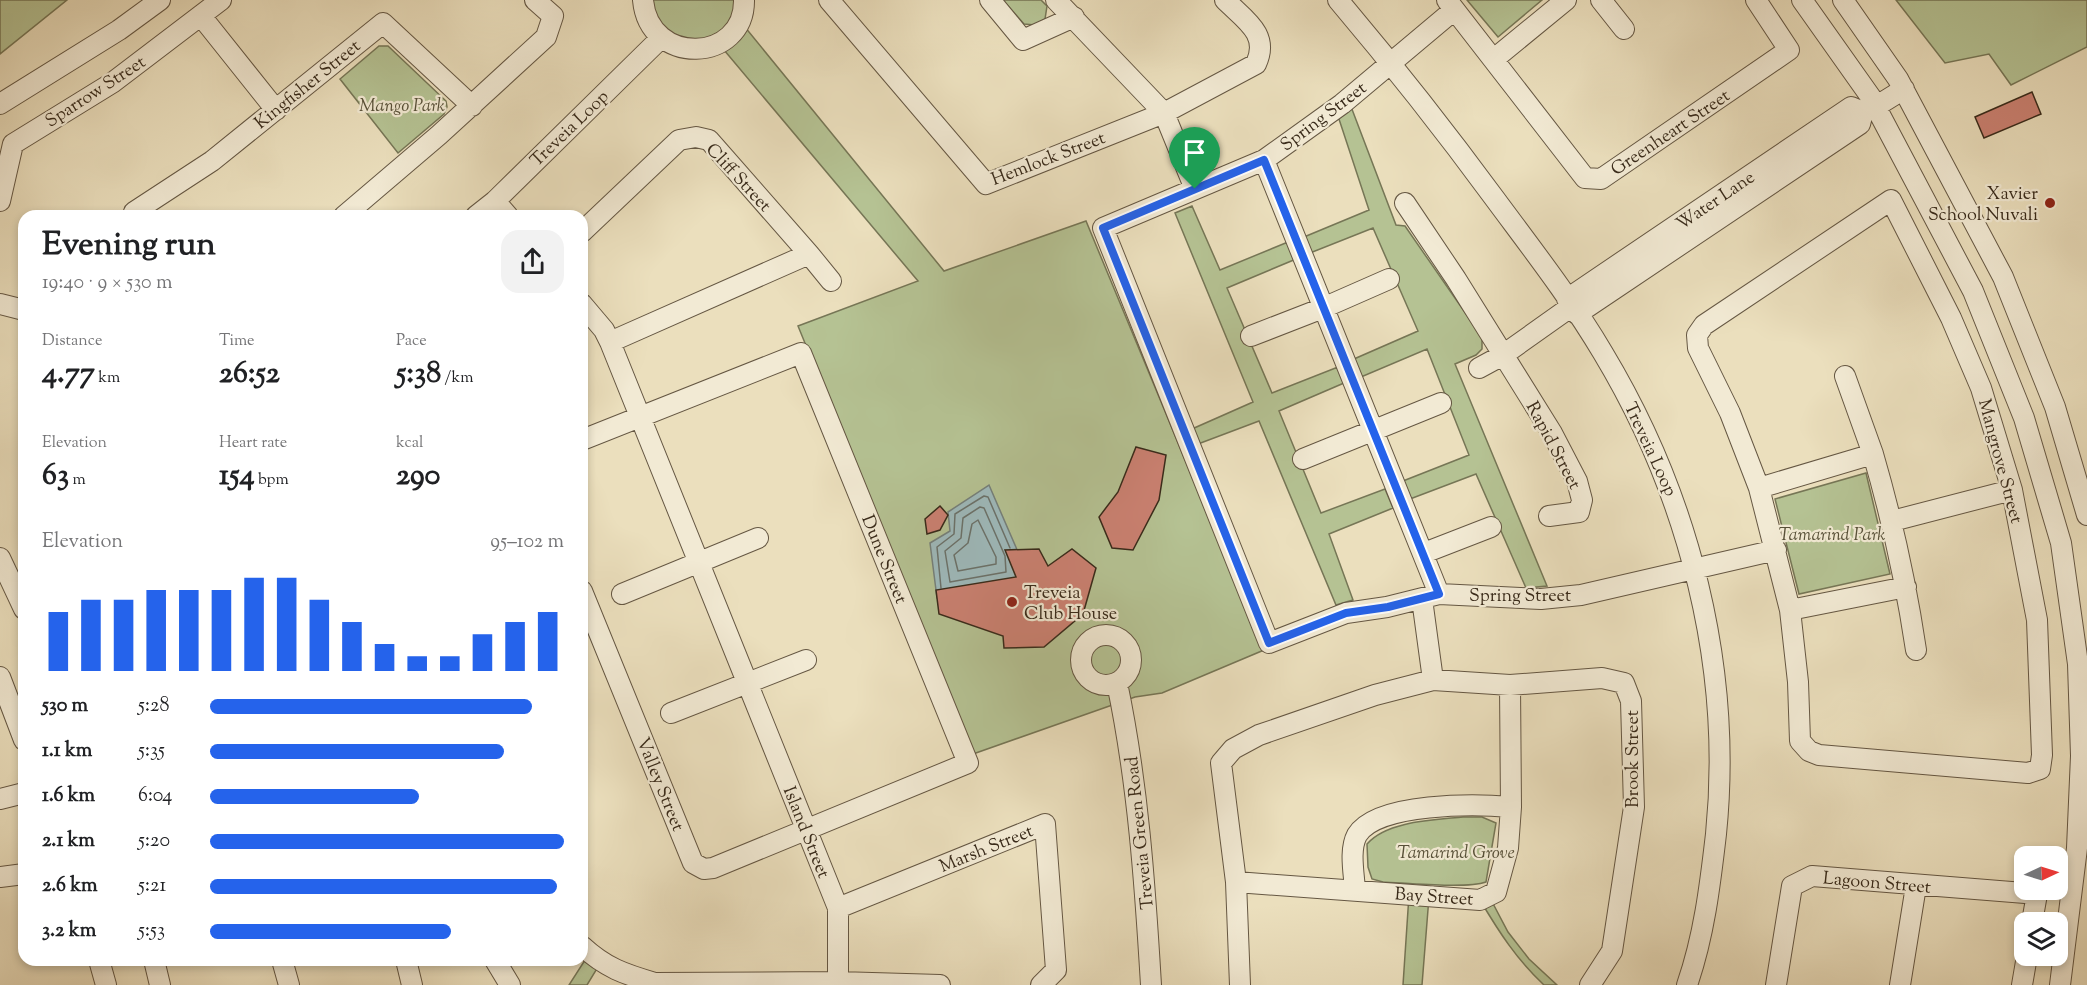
<!DOCTYPE html>
<html lang="en">
<head>
<meta charset="utf-8">
<style>
	:root { --surface:#fff; --page:#f2f2f2; --text:#202124; --muted:#757577; --accent:#2563eb }
	body { margin:0; font-family:"Sorts Mill Goudy",serif; background:var(--page); color:var(--text); height:100vh; display:flex; flex-direction:column; font-size:22px; white-space:nowrap }
	* { box-sizing:border-box; margin:0 }
	p { font-size:20px; color:var(--muted) }
	.icon { flex:none; width:33px; height:33px; fill:none; stroke:currentColor; stroke-width:2; stroke-linecap:round; stroke-linejoin:round }
	.map { position:relative; flex:1; overflow:hidden }
	.drawer { position:absolute; left:18px; top:210px; width:570px; height:756px; display:flex; flex-direction:column; background:var(--surface); border-radius:18px; box-shadow:0 3px 9px #0003 }
	.drawer>* { flex:none }
	.needle { width:39px; rotate:86deg }
	.buttons { position:absolute; left:2014px; top:846px; display:grid; gap:12px }
	.buttons a { display:grid; place-items:center; width:54px; height:54px; border-radius:12px; background:var(--surface); box-shadow:0 3px 9px #0003; font-size:30px }
	.pin { position:absolute; display:grid; place-items:center; width:51px; height:51px; color:#fff; margin:-62px -26px; border-radius:50% 50% 50% 0; rotate:-45deg; box-shadow:0 0 6px #0007 }
	.pin .icon { rotate:45deg }
	.round { display:grid; place-items:center; flex:none; width:63px; height:63px; border-radius:18px; background:var(--page) }
	.summary { display:flex; align-items:center; justify-content:space-between; height:102px; padding:0 24px }
	h1 { font-size:33px; font-weight:700; line-height:45px }
	.stats { display:grid; grid-template-columns:repeat(3,1fr); gap:9px; height:102px; padding:6px 24px }
	.stats div { display:grid; align-content:center }
	.stats b { font-size:30px; font-weight:700 }
	.stats small { font-size:16px; font-weight:400 }
	.stats p { font-size:16px }
	.chart { height:168px; padding:12px 24px }
	.chart p { display:flex; justify-content:space-between }
	.chart svg { width:100%; height:108px; margin-top:6px; stroke:var(--accent); stroke-width:6 }
	ul { padding:0 24px; list-style:none; font-size:20px }
	li { display:grid; grid-template-columns:96px 72px 1fr; align-items:center; height:45px }
	li i { height:15px; border-radius:8px; background:var(--accent) }
	.map>svg:first-child { display:block }
	.green { fill:#b5c293; stroke:#767656; stroke-width:1.5 }
	.water { fill:#9ebabc; stroke:#75807b; stroke-width:1.5 }
	.lines { fill:none; stroke-linecap:round; stroke-linejoin:round }
	.shore { stroke:#6b726b; stroke-width:1.5 }
	.building { fill:#cb8172; stroke:#382a1a; stroke-width:1.5 }
	.minor-casing { stroke:#655743; stroke-width:22 }
	.minor { stroke:#f2ead4; stroke-width:20 }
	.route-casing { stroke:#fff; stroke-width:12 }
	.route { stroke:#2563eb; stroke-width:8 }
	.poi-dot { fill:#8f2418; stroke:#f2ead4; stroke-width:2 }
	.labels { text-anchor:middle; stroke-width:4.5; stroke-linejoin:round; paint-order:stroke }
	.street-label { font-size:18px; fill:#382a1a; stroke:#f2ead4 }
	.park-label { font-size:18px; font-style:italic; fill:#575038; stroke:#f2ead4 }
	.poi-label { font-size:18px; fill:#382a1a; stroke:#f2ead4; text-anchor:end }
</style>
</head>
<body>
<div class="map">
<svg width="2087" height="985" viewBox="0 0 2087 985">
	<rect width="100%" height="100%" fill="#ebdfbd"/>
	<filter id="stains"><feTurbulence type="fractalNoise" baseFrequency=".00333" numOctaves="4"/><feColorMatrix values="0 0 0 0 .2 0 0 0 0 .09 0 0 0 0 .02 0 0 0 .5 -.17"/></filter>
	<radialGradient id="worn" r=".72"><stop offset=".6" stop-color="#630" stop-opacity="0"/><stop offset="1" stop-color="#630" stop-opacity=".3"/></radialGradient>
	<!-- green -->
	<path class="green" d="M0 0H67L0 54Z
		M650 0H736C735 30 707 45 679 39 673 37 662 27 658 22 653 17 652 7 650 0Z
		M1003 0H1041L1047 6 1045 19 1035 25 1024 24Z
		M1467 0H1542L1498 37Z
		M1896 0H2087V47L2011 85 1989 54 1945 63Z
		M740 21 944 271 1086 221 1264 650 1162 693 1135 697 973 754 798 326 918 281 719 44Z
		M379 46H388L446 101 447 107 444 114 398 153 340 79Z
		M1350 104 1396 225 1405 226 1482 337V349L1476 355 1455 364 1547 586 1526 588 1476 474 1410 499 1403 481 1469 455 1427 349 1361 377 1354 359 1418 331 1373 228 1310 253 1304 237 1369 210 1337 113Z
		M1192 206 1220 270 1288 242 1296 259 1227 288 1272 393 1338 367 1344 383 1279 411 1321 513 1385 489 1393 508 1329 534 1353 600 1336 605 1259 421 1198 444 1192 429 1253 402 1175 213Z
		M1866 473 1890 574 1799 594 1775 499Z
		M1463 817H1482L1496 823 1486 882C1466 889 1407 883 1383 882L1372 879 1368 867 1367 844C1387 821 1434 820 1463 817Z
		M1409 895 1429 897 1422 985H1403Z
		M1489 896 1508 932 1529 959 1557 985H1544C1517 960 1499 932 1480 900Z
		M587 957 598 967 587 985H569Z"/>
	<!-- water -->
	<path class="water" d="M989 485 1018 552 1021 584 937 598 930 543 950 531 948 512Z"/>
	<g class="lines">
		<!-- shore -->
		<path class="shore" d="M980 507 984 508 1005 556 1006 572 950 582 945 551 961 538 963 518Z
			M978 520 996 557V564L958 571 954 555 968 543 972 524Z
			M941 588 937 547 954 534 955 514 984 496 988 497 1010 548"/>
	</g>
	<!-- building -->
	<path class="building" d="M2032 92 2041 114 1984 138 1975 117Z
		M1136 447 1166 455 1159 500 1133 550 1112 548 1099 517 1118 492Z
		M940 506 948 515 940 530 927 534 925 519Z
		M1039 549 1048 566 1072 549 1096 568 1083 614 1044 647 1004 648 1003 636 939 614 936 590 1016 577 1005 550Z"/>
	<g class="lines">
		<!-- minor casing -->
		<g class="minor-casing">
			<path id="minor" d="M643 0C649 67 745 63 744 0
				M829 0 986 184 1164 113 1256 64C1270 34 1245 20 1225 0
				M990 0 1023 40 1074 17
				M1056 0 1164 113 1195 189
				M1338 0C1393 65 1445 131 1495 199 1532 249 1571 299 1603 353 1689 496 1733 667 1716 834 1710 886 1704 936 1687 985
				M1447 0 1585 178 1601 179 1789 50 1756 0
				M1601 0 1624 29
				M1802 0 1870 96 1973 291 2024 418 2061 543 2078 664 2081 756 2077 848 2060 985
				M1843 0 1898 79 2003 277 2055 407 2087 515
				M1454 10 1342 104 1264 160 1103 228 1269 643 1346 613 1387 607 1439 594 1541 599 1581 595 1776 550
				M201 16 276 110
				M1494 59 1566 0
				M0 104 119 30 160 0
				M1264 160 1439 594
				M1891 200 1951 318 1981 388 2012 490 2037 620 2042 755 2040 769 2028 773 1819 755 1809 751 1800 741 1798 682 1790 610 1759 488 1730 413 1698 348 1697 335 1704 325Z
				M0 201 13 144 112 83 221 0
				M495 201 508 216
				M1405 203 1456 279 1552 433 1577 481 1582 500 1579 512 1549 516
				M133 216 134 212 212 161 383 23 472 106
				M344 216 439 135 546 37 553 16 535 0
				M476 216 495 201 661 38
				M582 232 679 140 696 137 709 140 809 254 610 342
				M809 254 831 281
				M1567 299 1851 107 1863 112 1875 107 1904 89
				M0 304 24 310
				M582 304 604 330 610 342 838 908V985
				M1577 314 1860 124 1863 112
				M1251 336 1323 308 1389 279
				M1479 368 1503 355 1572 306
				M582 440 801 353 968 763 713 868 704 869 693 863 582 591
				M1873 454C1892 519 1906 583 1916 650
				M1303 459 1441 403
				M1759 488 1873 454 1845 376
				M1892 521 2012 490
				M1424 553 1491 527
				M0 558 24 609
				M622 594 758 538
				M1422 599 1433 680
				M1790 610 1906 587
				M1081 660a25 25 0 1 1 50 0a25 25 0 1 1-50 0Z
				M0 677 24 740
				M1117 683C1138 783 1145 884 1151 985
				M671 713 806 660
				M0 799 24 793
				M0 877 24 874
				M1236 882 1480 900 1496 892 1508 848 1511 807 1510 685
				M1355 890C1354 873 1349 850 1357 835 1377 802 1477 804 1511 807
				M838 908 1045 824 1056 970 1041 985
				M582 946C606 968 624 974 655 983L838 982 940 985
				M99 960 106 985
				M154 960 160 985
				M282 960 289 985
				M406 960 412 985
				M495 960 510 985
				M1240 985 1236 882 1221 763 1233 749 1259 735 1375 695 1433 680 1510 685 1602 678 1624 683 1631 701 1634 807 1612 951 1590 985
				M1776 985 1792 886 1812 876 2037 894 2032 922
				M1900 985 1916 886
				M2022 985 2027 956"/>
		</g>
		<!-- minor -->
		<use href="#minor" class="minor"/>
	</g>
	<g class="lines">
		<!-- route casing -->
		<g class="route-casing">
			<path id="route" d="M1264 160 1439 594 1388 607 1346 613 1269 643 1103 228Z"/>
		</g>
		<!-- route -->
		<use href="#route" class="route"/>
	</g>
	<!-- markers -->
	<g class="poi-dot">
		<circle cx="2050" cy="203" r="6"/>
		<circle cx="1012" cy="602" r="6"/>
	</g>
	<g class="labels">
		<!-- street labels -->
		<g class="street-label">
			<text transform="translate(307 84) rotate(-39)" y="6">Kingfisher Street</text>
			<text transform="translate(95 91) rotate(-33)" y="6">Sparrow Street</text>
			<text transform="translate(1323 116) rotate(-37)" y="6">Spring Street</text>
			<text transform="translate(569 128) rotate(-44)" y="6">Treveia Loop</text>
			<text transform="translate(1670 132) rotate(-34)" y="6">Greenheart Street</text>
			<text transform="translate(1048 158) rotate(-21)" y="6">Hemlock Street</text>
			<text transform="translate(739 177) rotate(47)" y="6">Cliff Street</text>
			<text transform="translate(1715 200) rotate(-34)" y="6">Water Lane</text>
			<text transform="translate(1554 445) rotate(62)" y="6">Rapid Street</text>
			<text transform="translate(1651 449) rotate(65)" y="6">Treveia Loop</text>
			<text transform="translate(2001 461) rotate(75)" y="6">Mangrove Street</text>
			<text transform="translate(885 559) rotate(68)" y="6">Dune Street</text>
			<text x="1520" y="601">Spring Street</text>
			<text transform="translate(1632 759) rotate(-90)" y="6">Brook Street</text>
			<text transform="translate(661 784) rotate(68)" y="6">Valley Street</text>
			<text transform="translate(807 832) rotate(68)" y="6">Island Street</text>
			<text transform="translate(1139 833) rotate(-96)" y="6">Treveia Green Road</text>
			<text transform="translate(986 848) rotate(-22)" y="6">Marsh Street</text>
			<text transform="translate(1877 882) rotate(5)" y="6">Lagoon Street</text>
			<text transform="translate(1434 896) rotate(4)" y="6">Bay Street</text>
		</g>
		<!-- park labels -->
		<g class="park-label">
			<text x="402" y="111">Mango Park</text>
			<text x="1832" y="540">Tamarind Park</text>
			<text x="1456" y="858">Tamarind Grove</text>
		</g>
		<!-- poi labels -->
		<g class="poi-label">
			<text x="2038" y="199">Xavier<tspan x="2038" dy="21">School Nuvali</tspan></text>
			<text x="1024" y="598" text-anchor="start">Treveia<tspan x="1024" dy="21">Club House</tspan></text>
		</g>
	</g>
	<rect width="100%" height="100%" filter="url(#stains)"/>
	<rect width="100%" height="100%" fill="url(#worn)"/>
</svg>
<div class="buttons">
<a><svg class="needle" viewBox="-14 -14 28 28"><path d="M0-13l5 13h-10z" fill="#e53935"/><path d="M0 13l5-13h-10z" fill="#757577"/></svg></a>
<a><svg class="icon" aria-label="layers" viewBox="0 0 24 24"><path d="M12 4l9 5-9 5-9-5zM3 14l9 5 9-5"/></svg></a>
</div>
<div class="pin" style="left:1195px;top:189px;background:#1e9e55"><svg class="icon" aria-label="arrive" viewBox="0 0 24 24"><path d="M6 21V4h12l-3 4 3 4H6"/></svg></div>
<section class="drawer">
<div class="summary"><div><h1>Evening run</h1><p>19:40 · 9 × 530 m</p></div><a class="round"><svg class="icon" aria-label="share" viewBox="0 0 24 24"><path d="M12 15V3M7 8l5-5 5 5M5 13v7h14v-7"/></svg></a></div>
<div class="stats">
<div><p>Distance</p><b>4.77<small> km</small></b></div>
<div><p>Time</p><b>26:52</b></div>
<div><p>Pace</p><b>5:38<small> /km</small></b></div>
</div>
<div class="stats">
<div><p>Elevation</p><b>63<small> m</small></b></div>
<div><p>Heart rate</p><b>154<small> bpm</small></b></div>
<div><p>kcal</p><b>290</b></div>
</div>
<div class="chart"><p><span>Elevation</span>95–102 m</p>
<svg viewBox="0 0 160 44" preserveAspectRatio="none"><path d="M5 44V20M15 44V15M25 44V15M35 44V11M45 44V11M55 44V11M65 44V6M75 44V6M85 44V15M95 44V24M105 44V33M115 44V38M125 44V38M135 44V29M145 44V24M155 44V20"/></svg>
</div>
<ul>
<li><b>530 m</b>5:28<i style="width:91%"></i></li>
<li><b>1.1 km</b>5:35<i style="width:83%"></i></li>
<li><b>1.6 km</b>6:04<i style="width:59%"></i></li>
<li><b>2.1 km</b>5:20<i style="width:100%"></i></li>
<li><b>2.6 km</b>5:21<i style="width:98%"></i></li>
<li><b>3.2 km</b>5:53<i style="width:68%"></i></li>
</ul>
</section>
</div>
</body>
</html>
